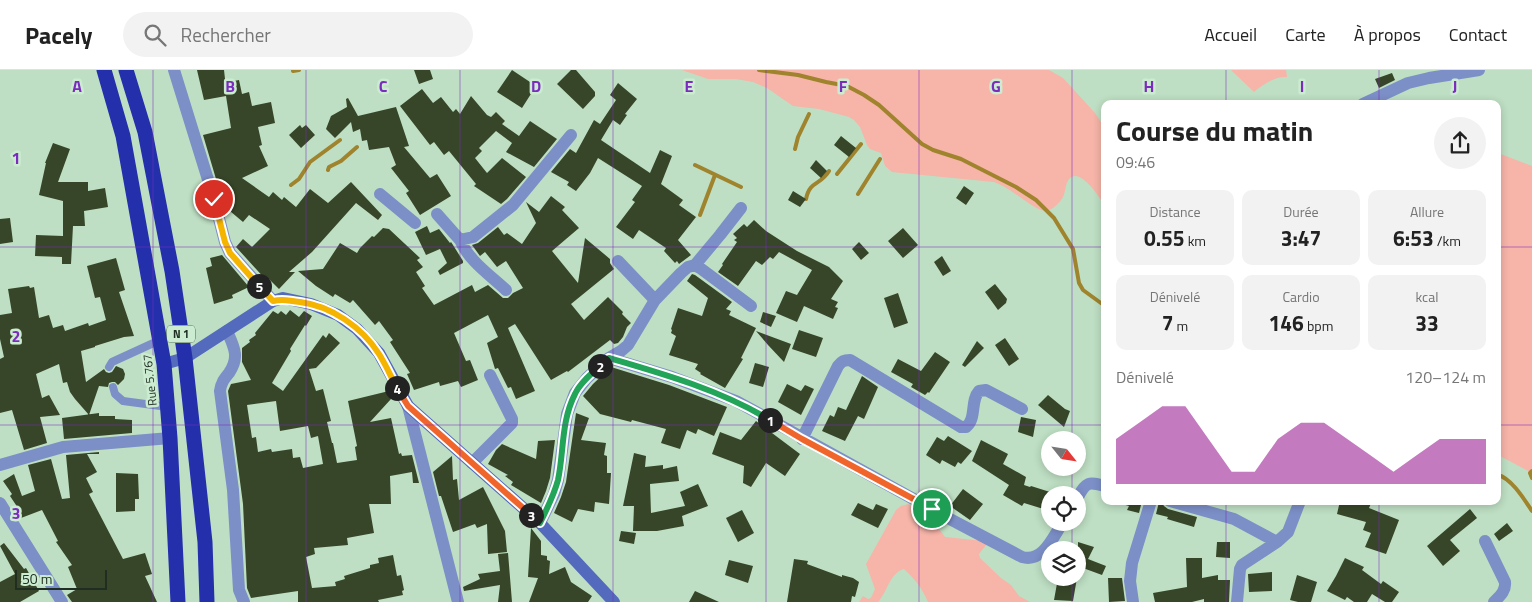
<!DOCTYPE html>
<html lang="fr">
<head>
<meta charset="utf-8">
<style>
	:root { --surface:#fff; --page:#f2f2f2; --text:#222; --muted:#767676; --line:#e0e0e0; --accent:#ab43a5 }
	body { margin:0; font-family:"Titillium Web",sans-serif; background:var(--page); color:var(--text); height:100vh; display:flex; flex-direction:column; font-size:19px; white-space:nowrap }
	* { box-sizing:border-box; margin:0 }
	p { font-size:16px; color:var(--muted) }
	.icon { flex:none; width:28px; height:28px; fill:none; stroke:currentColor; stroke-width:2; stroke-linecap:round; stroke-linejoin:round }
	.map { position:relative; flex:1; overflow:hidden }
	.drawer { position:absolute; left:1101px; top:30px; width:400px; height:405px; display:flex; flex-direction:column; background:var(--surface); border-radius:10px; box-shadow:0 2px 8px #0003 }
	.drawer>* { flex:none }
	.needle { width:32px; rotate:120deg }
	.buttons { position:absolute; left:1041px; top:361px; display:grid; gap:10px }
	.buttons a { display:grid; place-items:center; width:45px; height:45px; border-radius:50%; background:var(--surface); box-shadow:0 2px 8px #0003; font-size:25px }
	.scale { position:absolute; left:15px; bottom:12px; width:92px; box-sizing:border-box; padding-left:5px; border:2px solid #202d23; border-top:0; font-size:14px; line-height:18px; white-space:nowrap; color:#202d23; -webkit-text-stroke:4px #cbecd0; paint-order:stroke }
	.pin { position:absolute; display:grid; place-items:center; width:42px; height:42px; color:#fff; margin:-21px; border:2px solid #fff; border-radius:50%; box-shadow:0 1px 5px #0007 }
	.km { position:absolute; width:25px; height:25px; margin:-12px; border-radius:50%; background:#222; color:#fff; font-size:14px; line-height:25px; text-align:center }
	.round { display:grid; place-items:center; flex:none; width:52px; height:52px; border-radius:26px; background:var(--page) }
	.overview { display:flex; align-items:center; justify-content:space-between; height:85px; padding:0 15px }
	h1 { font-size:28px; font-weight:700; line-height:38px }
	.stats { display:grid; grid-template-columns:repeat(3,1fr); gap:8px; height:85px; padding:5px 15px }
	.stats div { display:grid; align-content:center; border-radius:10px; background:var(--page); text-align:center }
	.stats b { font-size:21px; font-weight:700 }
	.stats small { font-size:14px; font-weight:400 }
	.stats p { font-size:14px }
	.chart { height:140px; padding:10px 15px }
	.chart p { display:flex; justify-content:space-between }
	.chart svg { width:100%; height:90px; margin-top:5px; fill:var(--accent); opacity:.7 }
	header { display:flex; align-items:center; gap:30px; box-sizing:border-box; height:70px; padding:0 25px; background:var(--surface); border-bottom:1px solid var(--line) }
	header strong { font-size:24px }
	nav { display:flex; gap:28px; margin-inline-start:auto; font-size:18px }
	.search { width:350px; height:45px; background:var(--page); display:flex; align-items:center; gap:12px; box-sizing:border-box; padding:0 18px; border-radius:28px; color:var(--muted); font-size:19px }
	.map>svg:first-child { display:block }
	.green { fill:#f7b4a8 }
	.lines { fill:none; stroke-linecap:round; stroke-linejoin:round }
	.stream { stroke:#9f832d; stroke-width:4 }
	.building { fill:#374628; fill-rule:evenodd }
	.lane { stroke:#7c8fc7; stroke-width:8 }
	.street { stroke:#7c8fc7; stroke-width:12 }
	.secondary { stroke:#536abd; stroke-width:12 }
	.highway { stroke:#242fac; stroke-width:15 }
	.split-1-casing { stroke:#fff; stroke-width:10 }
	.split-2-casing { stroke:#fff; stroke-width:10 }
	.split-3-casing { stroke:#fff; stroke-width:10 }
	.split-4-casing { stroke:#fff; stroke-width:10 }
	.split-5-casing { stroke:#fff; stroke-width:10 }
	.split-6-casing { stroke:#fff; stroke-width:10 }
	.split-1 { stroke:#f0652b; stroke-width:6 }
	.split-2 { stroke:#22a559; stroke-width:6 }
	.split-3 { stroke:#22a559; stroke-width:6 }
	.split-4 { stroke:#f0652b; stroke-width:6 }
	.split-5 { stroke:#f5b400; stroke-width:6 }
	.split-6 { stroke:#f5b400; stroke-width:6 }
	.grid { fill:none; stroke:#7b2cbf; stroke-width:1; stroke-opacity:0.55 }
	.labels { text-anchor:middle; stroke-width:5; stroke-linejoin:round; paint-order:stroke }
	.shield { fill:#cbecd0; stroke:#536657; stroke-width:1 }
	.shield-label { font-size:11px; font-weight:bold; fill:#202d23 }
	.street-label { font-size:12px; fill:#202d23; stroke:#cbecd0 }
	.grid-label { font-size:16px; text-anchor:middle; font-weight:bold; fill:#7b2cbf; stroke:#cbecd0; stroke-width:5; stroke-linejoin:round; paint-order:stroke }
</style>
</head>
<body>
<header>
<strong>Pacely</strong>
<div class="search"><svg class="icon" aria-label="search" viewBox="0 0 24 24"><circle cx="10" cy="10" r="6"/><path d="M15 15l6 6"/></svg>Rechercher</div>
<nav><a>Accueil</a><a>Carte</a><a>À propos</a><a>Contact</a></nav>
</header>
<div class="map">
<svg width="1532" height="532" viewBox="0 0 1532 532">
	<rect width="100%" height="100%" fill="#bedfc3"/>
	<!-- green -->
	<path class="green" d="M682 0H1049L1063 8 1095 43 1105 58V136C1100 128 1080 96 1069 109 1065 114 1066 121 1063 127 1060 133 1051 141 1045 141 1035 140 1017 124 1008 119 1004 116 999 114 994 112L892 102 885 96 881 83 870 79 867 75 860 57 854 50 849 47 819 39 793 36 767 18 753 12 736 9H708Z
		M1231 0H1286L1287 7C1275 6 1264 14 1254 22Z
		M1498 83 1532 96V403L1498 385Z
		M908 434 921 440 932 449 945 467 984 471 986 475 979 484 980 488 1001 508 1011 515 1019 526 1030 532H928C922 518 915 509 904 499 890 502 887 523 878 532H859L863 526 868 529 871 528 875 519 866 494 896 440 901 436Z"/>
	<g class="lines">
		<!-- stream -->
		<path class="stream" d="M759 0 798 5 826 12 847 16 864 25 879 35 922 74 933 80 961 89 1016 117 1036 130 1054 148 1073 179 1079 213 1083 220 1105 236
			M293 1 299 0
			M795 79 798 67 809 44
			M695 95 741 117
			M328 100 329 97 341 91 357 77
			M837 104 861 74
			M291 115 299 109 310 92 340 70
			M858 124 880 89
			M806 129C810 110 820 116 829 101
			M700 145 715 105
			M1532 401 1530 403 1532 408
			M1498 405C1511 408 1524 429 1532 441"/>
	</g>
	<!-- building -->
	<path class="building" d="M197 0H224L225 9H228L229 12 239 10 242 24 249 22 252 36 271 32 275 53 258 57 262 75 259 76 268 96 242 108 269 127 273 122 282 130 284 127 296 137 310 119 328 133 351 112 382 145 378 150 356 133 312 182 289 202H295L279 219 269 209 267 211 236 177 243 169 252 177 270 159 249 145 243 152 224 136 203 65 231 58 226 26 204 30Z
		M414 0H430L433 9 419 14Z
		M512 0 536 16 522 38 497 22Z
		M571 0H576L595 22V26L583 39 557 14Z
		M1392 3 1395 10 1379 18 1375 9Z
		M618 13 637 29 625 44 627 45 620 55 613 50 601 70 650 103 660 80 672 86 661 114 683 130 679 135 696 147 678 170 691 185 679 194 677 191 675 193 664 181 666 178 639 160 633 169 616 157 635 132 632 130 642 116 598 88 590 103 576 121 567 115 569 112 551 102 570 79 576 83 594 50 600 54 616 30 610 25Z
		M422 19 433 33 441 27 453 42 456 39 460 44 471 26 487 45 491 47 496 42 505 51 502 54 519 66 530 51 557 69 534 97 506 82 512 73 496 61 479 78 482 81 475 88 487 103 502 88 526 107 507 129 501 134 474 116 476 114 449 81 444 85 434 72 430 75 400 36Z
		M348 28 358 46 396 37 409 76 404 77 430 108 437 104 451 126 420 145 406 123 409 121 391 98 396 95 389 77 369 80 367 70 362 71 360 59 353 62 351 52 335 68 326 59 331 46 347 37 346 29Z
		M300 55 302 58 306 55 315 65 301 78 289 65Z
		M841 66 856 78 849 87 834 75Z
		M53 73 70 79 58 112H88V121L105 118 108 137 84 141 85 156H73L71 194H62V187L35 186 36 165 63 166V131L39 125 46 93H45Z
		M816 90 827 101 821 108 810 98Z
		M964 116 974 123 966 135 956 128Z
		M793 121 806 129 800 137 788 130Z
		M551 126 565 137 562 140 579 158 552 181 578 213 585 168 610 189V193L614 199 571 234 584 250 608 227 623 242 622 244 631 253 627 257 623 267 618 273 614 274 610 270 568 302 567 301 551 310 515 254 508 258 535 321 516 329 511 317 508 318 498 298 495 299 487 273 498 267 488 245 454 263 466 291 470 290 478 310 461 317 458 311 440 316 439 312 414 320 407 304 410 303 390 272 393 270 379 251 375 255 353 230 350 233 335 224 333 227 316 216 298 201 323 199 340 173 357 183 360 178 372 166 374 167 383 158 389 159 420 188 417 190 423 197 416 202 425 216 422 218 434 235 472 215 475 222 488 215 503 228H508L513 223 523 218 506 191 497 197 485 182 480 186 472 175 478 173 498 157 504 165 507 163 522 174 536 153 526 132 539 142Z
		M10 148 13 172 0 174V149Z
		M754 150 766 161 797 181 829 197 843 211 831 229 838 232 835 237 838 238 833 249 804 236 797 252 776 243 786 221 797 225 812 200 779 182 773 189 770 187 762 195 756 191 738 216 718 202 723 195 722 194 737 172 734 170 737 168 733 164 744 154 747 157Z
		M427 156 430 163 439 159 450 173 451 172 453 175 463 191V193L440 205 438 201 447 193 440 179 426 185 415 162Z
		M903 158 918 175 903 188 888 171Z
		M859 172 869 183 861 190 852 179Z
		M222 185 249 217 232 225 233 228 214 234 206 198 212 196 210 188Z
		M942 186 951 201 943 206 934 192Z
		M116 188 125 220 119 222 134 266 124 267 95 276V277L81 281 86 312 104 299 106 302 109 303 112 302 116 296 123 299 125 304 124 309 118 315 115 312H112L109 313 108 317 99 316 89 345 75 329 70 322 67 312 63 313 59 294 36 304 42 328 49 325 60 345 40 347 47 373 24 380 12 340 0 343V289L4 287 0 269V245L12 243 8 219 29 216 30 218 34 217 39 248 49 245 53 258 63 255 65 261 88 253 89 256 106 250 100 227 95 228 87 196Z
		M692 204 695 205 732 232 726 239 731 241 729 245 756 258 741 288 743 289 725 318 700 304 701 303 695 299 698 294 669 285 676 266 671 263 672 260 671 259 678 238 702 246 708 228 687 211Z
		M995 214 1007 229 1006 233 998 240 985 222Z
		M898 223 908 253 894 258 884 228Z
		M290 240 299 247 304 241 312 246 306 256 305 255 290 279 291 281 272 313 283 321 323 265 326 268 329 263 340 273 316 298 309 299 316 321 323 319 331 351 327 352 332 373H333L337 393 357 390 355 377 357 376 348 331 389 321 391 329 370 352 391 348 399 384 401 383 402 386 412 385 419 413H413L412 402 390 406 391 434H369L374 463 347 468 348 475 314 478 315 484 306 487 312 518 336 516 335 512 345 509 344 506 370 498V495L379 493 378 488 393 485 397 506 401 505 404 520 402 521 403 525 378 530 379 532H298V521L251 528 247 518 243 434 228 321 231 314 251 310 242 292V278L250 272 249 270 256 265 255 263 273 241 278 244 281 241 286 245ZM276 331 280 361 308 356 311 368 318 366 323 394 303 398 300 387 293 388 292 379 272 382 271 379 258 382 256 367 252 368 247 335Z
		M763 242 776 246 771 257 760 252Z
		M799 260 823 268 816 287 792 279Z
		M756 261 791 274 784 292 768 275Z
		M1005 268 1019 289 1009 296 995 275Z
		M977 271 984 278 965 297 962 295Z
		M935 282 950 292 929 323 928 322 925 325 911 317 913 314 891 302 898 289 921 301Z
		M755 293 769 297 763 317 749 313Z
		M611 297 669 315 727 337 714 366 698 359 696 364 687 360 680 379 661 373 666 359 632 350 631 352 600 344 583 326 593 314Z
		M862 306 878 317 864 349 858 346 845 371 822 361 830 345 834 347 838 337 846 340Z
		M787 314 801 321 805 315 814 319 801 345 778 332Z
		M1048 325 1065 339 1070 341 1064 357 1038 335Z
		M99 343V346H115V349L132 350V363L64 369 62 348Z
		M576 343 589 348 581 370 606 373 604 385 607 386V403H611L609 434 595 432 594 442 578 439 572 452 554 443 561 427 566 412Z
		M1021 347 1036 350 1033 367 1018 362Z
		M756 351 800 384 785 406 766 393 751 417 743 413 744 396 712 384 720 362 741 370Z
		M948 366 972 381 961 394 958 392 955 397 942 390 940 394 926 385 937 367 944 371Z
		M555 370 550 408 546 421 541 433 511 415 513 412 505 406 508 405 488 394 496 380 502 374 536 389 538 371Z
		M981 370 1008 384 1003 394 1026 407 1024 415 1030 417 1031 416 1050 422V441L1024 433 1022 436 1003 425 1009 415 972 391Z
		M99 382V384H87L97 402 86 408 93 422 89 424 123 489 145 483 152 504 145 506 157 532H72L67 525 77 519 68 497 72 495 56 472 58 471 42 440 21 448 16 435 10 426 12 424 3 411 14 404 22 426 35 421 28 395 51 389 62 429 70 428 66 385Z
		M634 383 646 386 645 397 663 395V399L677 396 679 411 650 414 651 443 685 436 680 422 698 414 708 436 682 446 684 456 657 461H633L634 436H623Z
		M452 386 453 410 457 409 459 430 483 417 505 461 507 482 488 484 487 454 477 458 475 454 453 462 441 426H439L433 402Z
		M116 403 138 404 139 429H135V441L116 442Z
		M963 419 983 434 970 450 950 436Z
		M1123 431H1142L1139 443 1127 440 1129 436 1122 434Z
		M1340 431H1372L1369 438 1399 450 1386 484 1365 477 1371 463 1363 460 1366 452 1337 444Z
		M1159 432 1162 433 1164 436 1168 439 1197 447 1194 457 1167 449 1168 447 1156 444Z
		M858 433 873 440 876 434 888 439 878 458 851 445Z
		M1470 439 1477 448 1450 470 1460 481 1443 496 1427 476Z
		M742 440 754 463 738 472 726 448Z
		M1507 453 1513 461 1499 471 1494 464Z
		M531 458 541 471V485L547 486V490L550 491 549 504 565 497 571 512 592 526 588 532H529L538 508 528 507Z
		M621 461 636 463 634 474 619 471Z
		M1078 472 1094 477 1088 489 1106 496 1102 505 1083 498 1082 500 1078 479Z
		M1217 472H1230V488L1216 487Z
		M4 473 24 499 26 498 39 521 20 532H0V512L15 504 0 476Z
		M508 483 512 532H498L500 515 464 521 463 517 480 509 478 504 500 501 498 484Z
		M1186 488H1202V508L1218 505V510H1230L1229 532H1204V529L1192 532H1155L1153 523 1187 517Z
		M1345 488 1364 497 1362 500 1381 514 1383 511 1399 522 1392 532H1385L1372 524 1367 532H1354L1347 527 1345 530 1327 521 1336 506Z
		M794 489 808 491 807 494 842 507V505L853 508 859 512 855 527 852 526 851 532H787Z
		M729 490 753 496 748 513 725 505Z
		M1272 502V521L1249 522 1248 504Z
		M1297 505 1317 512 1311 532H1298L1290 530Z
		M1058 508H1077L1073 531 1054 530Z
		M1108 508H1122L1125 531 1109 532Z
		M695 521 719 532H689Z"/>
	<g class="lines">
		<!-- lane -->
		<path class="lane" d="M109 297 112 292 160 270
			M113 317 115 324 123 331 168 337"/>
		<!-- street -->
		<path class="street" d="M174 0 214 129 225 172 230 183 273 231
			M1363 34 1408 13 1429 8 1479 0
			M380 124 415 153
			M437 144 460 170 473 167 513 135 571 65
			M460 170C469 191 490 205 506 220
			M618 191 655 230
			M695 195 720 165 741 138
			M227 261C234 277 240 287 229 303 224 309 221 313 220 321L233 420 239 520 244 532
			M609 288 672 307 736 331 948 448 1022 487C1043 493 1053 467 1063 452
			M408 336 458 532
			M802 369 838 296C842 291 844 290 850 290L961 357H966C977 348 970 331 979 321L986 320 1022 339
			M472 393 512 353V349L490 305
			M0 395 63 377 170 368
			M1078 427C1086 411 1089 412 1105 416
			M1170 431 1234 449 1277 472
			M0 433 62 532
			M540 453 554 424 558 410 567 344 575 323 587 308 609 288 621 281 628 275 655 230 681 203 688 197 695 195 700 198 751 236
			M1485 471 1505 512C1506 521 1500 526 1494 532
			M1133 532 1130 511 1132 493 1151 431
			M1237 532 1240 499 1242 495 1277 472 1288 462 1300 431"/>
		<!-- secondary -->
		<path class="secondary" d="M164 294 185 288 273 231 283 228 311 234 338 245 357 259 379 283 408 336 540 453 614 532"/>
		<!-- highway -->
		<path class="highway" d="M104 0 123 66 164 294 170 368 178 532
			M126 0 145 62 172 201 185 288 205 472 207 532"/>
	</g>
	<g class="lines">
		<!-- split-1 casing -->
		<g class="split-1-casing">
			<path id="split-1" d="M770 350 802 369 932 439"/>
		</g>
		<!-- split-2 casing -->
		<g class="split-2-casing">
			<path id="split-2" d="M600 296 609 288C664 304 720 320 770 350"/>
		</g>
		<!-- split-3 casing -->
		<g class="split-3-casing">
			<path id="split-3" d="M531 445 540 453C547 439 554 425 558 410 564 382 561 351 575 324 580 313 591 304 600 296"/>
		</g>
		<!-- split-4 casing -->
		<g class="split-4-casing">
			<path id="split-4" d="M397 318 408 336 531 445"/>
		</g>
		<!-- split-5 casing -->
		<g class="split-5-casing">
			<path id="split-5" d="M259 216 273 231C285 228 288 231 300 232 331 236 362 257 379 284 386 295 391 307 397 318"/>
		</g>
		<!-- split-6 casing -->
		<g class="split-6-casing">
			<path id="split-6" d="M214 129 225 172 230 183 259 216"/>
		</g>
		<!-- split-1 -->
		<use href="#split-1" class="split-1"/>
		<!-- split-2 -->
		<use href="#split-2" class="split-2"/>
		<!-- split-3 -->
		<use href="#split-3" class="split-3"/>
		<!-- split-4 -->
		<use href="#split-4" class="split-4"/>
		<!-- split-5 -->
		<use href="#split-5" class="split-5"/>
		<!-- split-6 -->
		<use href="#split-6" class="split-6"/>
	</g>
	<!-- grid -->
	<path class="grid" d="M153 0V532M306 0V532M460 0V532M613 0V532M766 0V532M919 0V532M1072 0V370M1226 0V34M1379 0V34M0 177H1105M1498 177H1532M0 355H1105M1498 355H1532M1072 398V425M1226 431V532M1379 431V532M1072 452V480M1072 508V532"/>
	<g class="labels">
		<!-- shield labels -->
		<rect class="shield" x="167" y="255.5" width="28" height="17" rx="4"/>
		<g class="shield-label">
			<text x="181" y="268">N 1</text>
		</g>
		<!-- street labels -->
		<g class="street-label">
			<text transform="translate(150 310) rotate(-96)" y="4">Rue 5.767</text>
		</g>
	</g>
	<g class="grid-label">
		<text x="77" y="22">A</text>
		<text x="230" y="22">B</text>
		<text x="383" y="22">C</text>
		<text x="536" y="22">D</text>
		<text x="689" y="22">E</text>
		<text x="843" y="22">F</text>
		<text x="996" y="22">G</text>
		<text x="1149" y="22">H</text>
		<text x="1302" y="22">I</text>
		<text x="1455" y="22">J</text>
		<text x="16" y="94">1</text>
		<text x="16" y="272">2</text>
		<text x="16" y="449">3</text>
	</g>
</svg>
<div class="buttons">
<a><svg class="needle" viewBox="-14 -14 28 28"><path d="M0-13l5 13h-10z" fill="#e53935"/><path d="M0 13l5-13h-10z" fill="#767676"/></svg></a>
<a><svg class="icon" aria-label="locate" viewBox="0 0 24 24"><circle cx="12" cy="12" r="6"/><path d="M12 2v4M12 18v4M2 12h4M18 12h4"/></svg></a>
<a><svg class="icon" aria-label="layers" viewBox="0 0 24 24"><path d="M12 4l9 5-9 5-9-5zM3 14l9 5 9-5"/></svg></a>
</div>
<div class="scale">50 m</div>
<div class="pin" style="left:932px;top:439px;background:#1e9e55"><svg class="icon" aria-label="arrive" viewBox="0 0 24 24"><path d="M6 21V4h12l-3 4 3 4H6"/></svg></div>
<div class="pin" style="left:214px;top:129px;background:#d93025"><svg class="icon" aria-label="check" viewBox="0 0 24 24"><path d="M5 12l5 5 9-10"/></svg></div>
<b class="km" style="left:770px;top:350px">1</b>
<b class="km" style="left:600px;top:296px">2</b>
<b class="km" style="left:531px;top:445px">3</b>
<b class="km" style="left:397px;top:318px">4</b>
<b class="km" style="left:259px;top:216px">5</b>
<section class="drawer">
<div class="overview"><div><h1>Course du matin</h1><p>09:46</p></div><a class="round"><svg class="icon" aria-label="share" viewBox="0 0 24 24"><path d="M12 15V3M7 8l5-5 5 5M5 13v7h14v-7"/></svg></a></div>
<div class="stats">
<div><p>Distance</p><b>0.55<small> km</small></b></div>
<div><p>Durée</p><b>3:47</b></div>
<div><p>Allure</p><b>6:53<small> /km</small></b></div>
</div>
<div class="stats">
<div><p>Dénivelé</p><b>7<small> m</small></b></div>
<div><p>Cardio</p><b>146<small> bpm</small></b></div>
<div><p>kcal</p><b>33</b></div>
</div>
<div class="chart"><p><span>Dénivelé</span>120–124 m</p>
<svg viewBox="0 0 160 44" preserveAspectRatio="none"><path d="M0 44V22L10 14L20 6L30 6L40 22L50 38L60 38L70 22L80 14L90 14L100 22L110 30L120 38L130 30L140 22L150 22L160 22V44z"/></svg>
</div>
</section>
</div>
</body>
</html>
